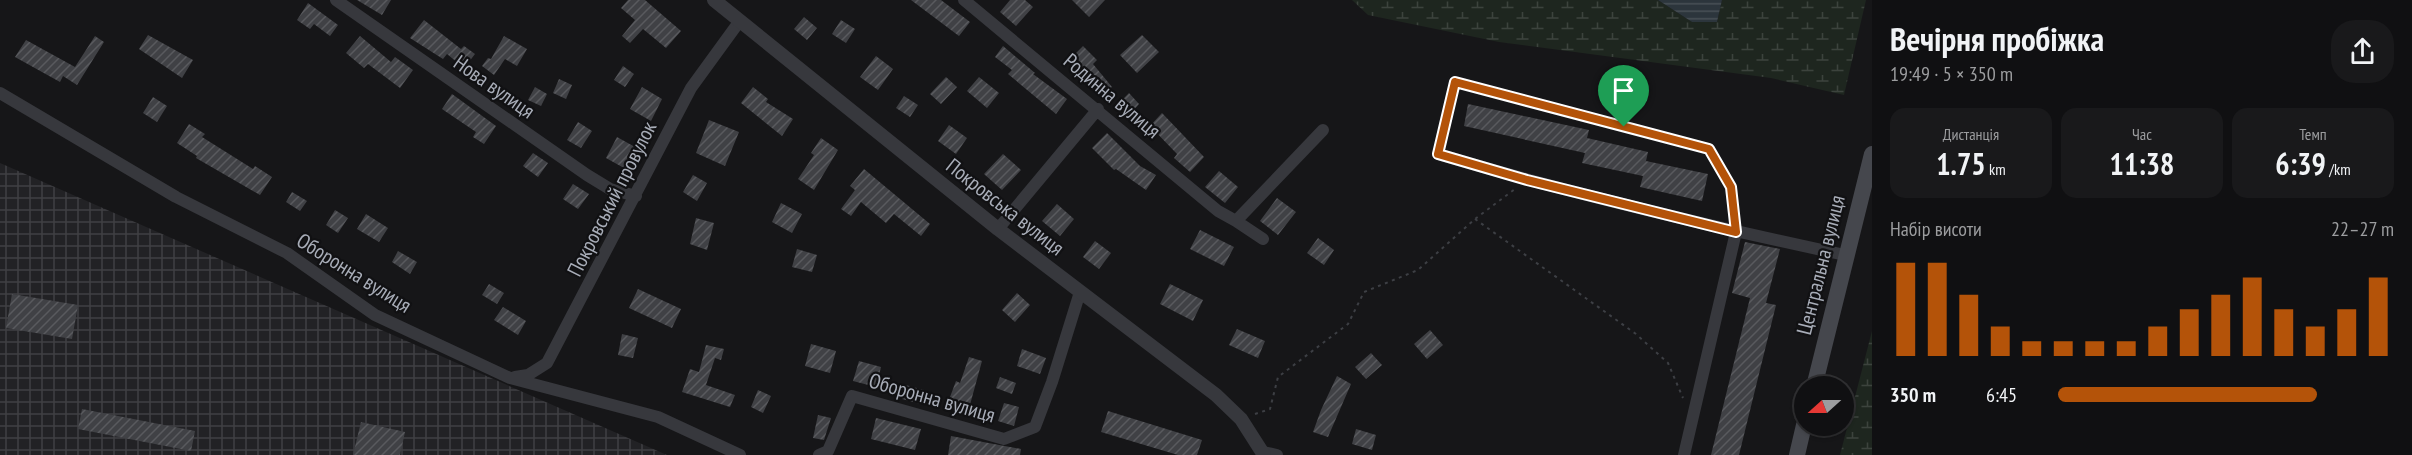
<!DOCTYPE html>
<html lang="uk">
<head>
<meta charset="utf-8">
<style>
	:root { --surface:#101012; --page:#19191b; --text:#f1f3f6; --muted:#9c9d9f; --line:#303032; --accent:#b45309 }
	body { margin:0; font-family:"PT Sans Narrow",sans-serif; background:var(--page); color:var(--text); height:100vh; display:flex; flex-direction:column; font-size:22px; white-space:nowrap }
	* { box-sizing:border-box; margin:0 }
	p { font-size:20px; color:var(--muted) }
	.icon { flex:none; width:33px; height:33px; fill:none; stroke:currentColor; stroke-width:2; stroke-linecap:round; stroke-linejoin:round }
	.map { position:relative; flex:1; overflow:hidden }
	.sheet { display:flex; flex-direction:column; background:var(--surface); width:540px }
	.sheet>* { flex:none }
	.needle { width:39px; rotate:249deg }
	.tools { position:absolute; left:1794px; top:376px; display:grid; gap:12px }
	.tools a { display:grid; place-items:center; width:60px; height:60px; border-radius:50%; background:var(--surface); box-shadow:0 2px 4px #0004,0 0 0 2px var(--line); font-size:30px }
	.pin { position:absolute; display:grid; place-items:center; width:51px; height:51px; color:#fff; margin:-62px -26px; border-radius:50% 50% 50% 0; rotate:-45deg; box-shadow:0 0 6px #0007 }
	.pin .icon { rotate:45deg }
	.round { display:grid; place-items:center; flex:none; width:63px; height:63px; border-radius:24px; background:var(--page) }
	.summary { display:flex; align-items:center; justify-content:space-between; height:102px; padding:0 18px }
	h1 { font-size:33px; font-weight:600; line-height:45px }
	.metrics { display:grid; grid-template-columns:repeat(3,1fr); gap:9px; height:102px; padding:6px 18px }
	.metrics div { display:grid; align-content:center; border-radius:15px; background:var(--page); text-align:center }
	.metrics b { font-size:30px; font-weight:600 }
	.metrics small { font-size:16px; font-weight:400 }
	.metrics p { font-size:16px }
	.chart { height:168px; padding:12px 18px }
	.chart p { display:flex; justify-content:space-between }
	.chart svg { width:100%; height:108px; margin-top:6px; stroke:var(--accent); stroke-width:6 }
	ul { padding:0 18px; list-style:none; font-size:20px }
	li { display:grid; grid-template-columns:96px 72px 1fr; align-items:center; height:45px }
	li i { height:15px; border-radius:8px; background:var(--accent) }
	main { display:flex; flex:1; min-height:0 }
	.map>svg:first-child { display:block }
	.industrial { fill:url(#industrial-grid) }
	.wetland { fill:url(#wetland-marsh) }
	.water { fill:url(#water-rules) }
	.building { fill:url(#building-hatch) }
	.lines { fill:none; stroke-linecap:round; stroke-linejoin:round }
	.path { stroke:#3d3f44; stroke-width:2; stroke-dasharray:3 4.5; stroke-linecap:butt }
	.minor { stroke:#37383d; stroke-width:12 }
	.tertiary { stroke:#37383d; stroke-width:14 }
	.secondary { stroke:#45474d; stroke-width:16 }
	.route-casing { stroke:#fff; stroke-width:12 }
	.route { stroke:#b45309; stroke-width:8 }
	.labels { text-anchor:middle; stroke-width:4.5; stroke-linejoin:round; paint-order:stroke }
	.street-label { font-size:21px; fill:#a8adb8; stroke:#111113 }
</style>
</head>
<body>
<main>
<div class="map">
<svg width="1872" height="455" viewBox="0 0 1872 455">
	<defs>
		<pattern id="industrial-grid" width="8" height="8" patternUnits="userSpaceOnUse" patternTransform="scale(1.5)"><rect width="8" height="8" fill="#222225"/><path d="M0 4h8M4 0v8" fill="none" stroke="#3f3f43"/></pattern>
		<pattern id="wetland-marsh" width="20" height="14" patternUnits="userSpaceOnUse" patternTransform="scale(1.5)"><rect width="20" height="14" fill="#1e261f"/><path d="M1 5h8M5 5V1M11 12h8M15 12V8" fill="none" stroke="#3c433d"/></pattern>
		<pattern id="water-rules" width="6" height="5" patternUnits="userSpaceOnUse" patternTransform="scale(1.5)"><rect width="6" height="5" fill="#2c353c"/><path d="M0 2.5h6" fill="none" stroke="#485056"/></pattern>
		<pattern id="building-hatch" width="6" height="6" patternUnits="userSpaceOnUse" patternTransform="scale(1.5)"><rect width="6" height="6" fill="#404145"/><path d="M-1 1l2-2M0 6l6-6M5 7l2-2" fill="none" stroke="#595a5e"/></pattern>
	</defs>
	<rect width="100%" height="100%" fill="#161618"/>
	<!-- industrial -->
	<path class="industrial" d="M0 163 667 455H0Z"/>
	<!-- wetland -->
	<path class="wetland" d="M1352 0H1658L1692 22H1717L1722 0H1866L1844 95 1771 78 1499 42 1368 15Z
		M1872 331V455H1840Z"/>
	<!-- water -->
	<path class="water" d="M1658 0H1722L1717 22H1692Z"/>
	<!-- building -->
	<path class="building" d="M357 0H391L382 15Z
		M628 0H645L681 31 666 48 643 29 630 43 622 36 635 20 621 8Z
		M911 0H941L970 22 959 36Z
		M1010 0H1025L1033 7 1016 26 1000 12Z
		M1072 0H1105L1089 17Z
		M308 3 338 25 330 36 314 24 310 29 297 20Z
		M804 17 817 28 807 40 794 29Z
		M424 20 461 49 464 46 475 54 464 68 447 54 443 59 410 38Z
		M841 20 855 29 846 43 832 34Z
		M148 35 193 60 182 78 139 49Z
		M1142 35 1159 52 1137 73 1120 55Z
		M95 36 104 42 77 85 63 76 60 82 15 57 26 40 75 67Z
		M360 36 391 62 395 57 413 70 400 88 368 64 364 68 346 53Z
		M504 36 527 49 517 66 505 59 494 75 482 66 488 58 491 59Z
		M1003 46 1035 73 1033 74 1067 99 1056 114 1008 74 1012 70 995 57Z
		M1083 46 1097 60 1093 64 1112 87 1103 95 1069 60Z
		M876 56 893 69 878 90 860 77Z
		M623 66 634 74 625 87 614 80Z
		M946 77 957 87 941 104 930 94Z
		M979 77 999 93 987 108 967 91Z
		M559 79 572 85 566 99 553 93Z
		M535 87 547 94 541 106 528 100Z
		M642 87 662 99 651 121 630 109Z
		M753 87 768 99 766 102 793 119 782 136 741 103Z
		M1129 93 1139 104 1128 116 1117 105Z
		M452 94 496 126 484 144 473 137 476 132 442 109Z
		M904 96 918 105 910 117 896 108Z
		M153 97 167 106 157 122 143 113Z
		M1468 104 1589 130 1587 138 1648 152 1646 161 1708 174 1702 201 1640 187 1643 176 1582 163 1585 153 1464 126Z
		M1162 113 1204 157 1190 172 1174 158 1177 154 1150 126Z
		M709 120 739 132 725 166 696 153Z
		M578 122 592 131 581 148 567 140Z
		M189 124 205 134 202 137 253 169 255 166 272 177 260 195 196 158 197 156 177 143Z
		M949 125 967 138 956 154 938 141Z
		M1107 133 1140 166 1156 175 1146 190 1116 169 1114 170 1092 148Z
		M617 137 635 147 624 168 606 158Z
		M821 138 838 150 814 190 798 179 814 155 811 153Z
		M533 153 548 163 538 177 523 166Z
		M1003 154 1021 170 1002 190 984 174Z
		M864 169 930 224 921 236 894 214 886 223 861 202 851 216 841 209 855 190 850 186Z
		M1219 171 1238 187 1225 203 1205 187Z
		M693 175 707 183 697 201 683 192Z
		M573 184 589 194 578 209 563 199Z
		M292 192 307 201 300 211 286 202Z
		M1277 198 1296 212 1278 235 1260 221Z
		M781 203 802 214 792 233 772 222Z
		M1057 204 1074 219 1060 236 1042 221Z
		M335 210 348 218 338 233 326 225Z
		M366 214 388 228 379 242 357 229Z
		M696 218 714 223 707 250 690 244Z
		M1200 230 1234 247 1224 266 1190 249Z
		M1318 238 1334 250 1324 265 1307 253Z
		M1095 241 1111 253 1099 269 1083 257Z
		M1745 242 1780 249 1766 303 1776 305 1739 455H1711L1750 298 1732 293Z
		M797 249 817 255 812 272 792 267Z
		M398 251 417 262 410 274 392 262Z
		M489 284 504 293 497 304 482 295Z
		M1170 284 1203 300 1193 321 1160 304Z
		M638 289 681 309 672 328 629 308Z
		M1017 293 1030 305 1015 322 1002 310Z
		M12 294 78 305 72 339 6 328Z
		M503 307 526 321 518 335 494 320Z
		M1237 329 1265 341 1258 358 1229 345Z
		M1430 330 1443 345 1427 359 1414 344Z
		M622 334 638 338 633 358 618 355Z
		M811 344 836 351 830 373 805 366Z
		M706 345 724 349 721 360 715 358 706 385 735 395 730 407 682 392 690 369 699 372Z
		M1022 349 1046 358 1040 374 1017 366Z
		M1371 353 1382 365 1366 379 1355 367Z
		M969 357 982 361 968 412 947 405 956 381 960 383Z
		M859 361 881 367 876 387 853 381Z
		M1337 376 1351 384 1328 437 1313 432 1321 410Z
		M1000 377 1016 383 1012 394 996 388Z
		M906 385 924 390 921 404 902 399Z
		M758 390 771 396 763 413 751 407Z
		M1004 403 1019 407 1014 426 998 421Z
		M82 409 195 431 191 451 78 429Z
		M1108 411 1202 440 1197 455H1178L1101 432Z
		M818 415 831 418 824 440 813 438Z
		M876 418 921 429 915 450 871 439Z
		M361 422 405 432 400 455H353Z
		M1356 429 1376 435 1372 450 1352 444Z
		M951 436 1021 449 1020 455H948Z"/>
	<g class="lines">
		<!-- path -->
		<path class="path" d="M1441 143 1455 82 1709 149 1731 187 1734 217
			M1475 219 1636 334 1668 363 1683 398
			M1255 414 1270 409 1278 377 1348 324 1364 292 1418 270 1475 219 1515 189"/>
		<!-- minor -->
		<path class="minor" d="M336 0 587 175 610 189 636 196
			M964 0 1218 211 1236 221 1323 130
			M0 93 176 197 287 253 375 315 510 378 658 417 740 455
			M1438 154C1572 194 1709 226 1845 255
			M1236 221 1263 239
			M998 229 1098 109
			M515 377 528 375 547 363 691 88 739 22
			M1263 452 1277 455
			M819 455 828 451 852 396 1004 439 1035 427 1052 382 1080 292
			M1684 455 1736 232"/>
		<!-- tertiary -->
		<path class="tertiary" d="M714 0 998 229 1216 395 1241 419 1264 455"/>
		<!-- secondary -->
		<path class="secondary" d="M1814 387 1872 154
			M1797 455 1804 425"/>
	</g>
	<g class="lines">
		<!-- route casing -->
		<g class="route-casing">
			<path id="route" d="M1455 82 1709 149 1731 187 1736 232 1527 180 1438 154Z"/>
		</g>
		<!-- route -->
		<use href="#route" class="route"/>
	</g>
	<g class="labels">
		<!-- street labels -->
		<g class="street-label">
			<text transform="translate(494 87) rotate(35)" y="7">Нова вулиця</text>
			<text transform="translate(1112 96) rotate(40)" y="7">Родинна вулиця</text>
			<text transform="translate(612 199) rotate(-63)" y="7">Покровський провулок</text>
			<text transform="translate(1005 207) rotate(38)" y="7">Покровська вулиця</text>
			<text transform="translate(1821 265) rotate(-76)" y="7">Центральна вулиця</text>
			<text transform="translate(354 273) rotate(32)" y="7">Оборонна вулиця</text>
			<text transform="translate(932 398) rotate(16)" y="7">Оборонна вулиця</text>
		</g>
	</g>
</svg>
<div class="tools">
<a><svg class="needle" viewBox="-14 -14 28 28"><path d="M0-13l5 13h-10z" fill="#e53935"/><path d="M0 13l5-13h-10z" fill="#9c9d9f"/></svg></a>
</div>
<div class="pin" style="left:1624px;top:127px;background:#1e9e55"><svg class="icon" aria-label="arrive" viewBox="0 0 24 24"><path d="M6 21V4h12l-3 4 3 4H6"/></svg></div>
</div>
<section class="sheet">
<div class="summary"><div><h1>Вечірня пробіжка</h1><p>19:49 · 5 × 350 m</p></div><a class="round"><svg class="icon" aria-label="share" viewBox="0 0 24 24"><path d="M12 15V3M7 8l5-5 5 5M5 13v7h14v-7"/></svg></a></div>
<div class="metrics">
<div><p>Дистанція</p><b>1.75<small> km</small></b></div>
<div><p>Час</p><b>11:38</b></div>
<div><p>Темп</p><b>6:39<small> /km</small></b></div>
</div>
<div class="chart"><p><span>Набір висоти</span>22–27 m</p>
<svg viewBox="0 0 160 44" preserveAspectRatio="none"><path d="M5 44V6M15 44V6M25 44V19M35 44V32M45 44V38M55 44V38M65 44V38M75 44V38M85 44V32M95 44V25M105 44V19M115 44V12M125 44V25M135 44V32M145 44V25M155 44V12"/></svg>
</div>
<ul>
<li><b>350 m</b>6:45<i style="width:77%"></i></li>
</ul>
</section>
</main>
</body>
</html>
